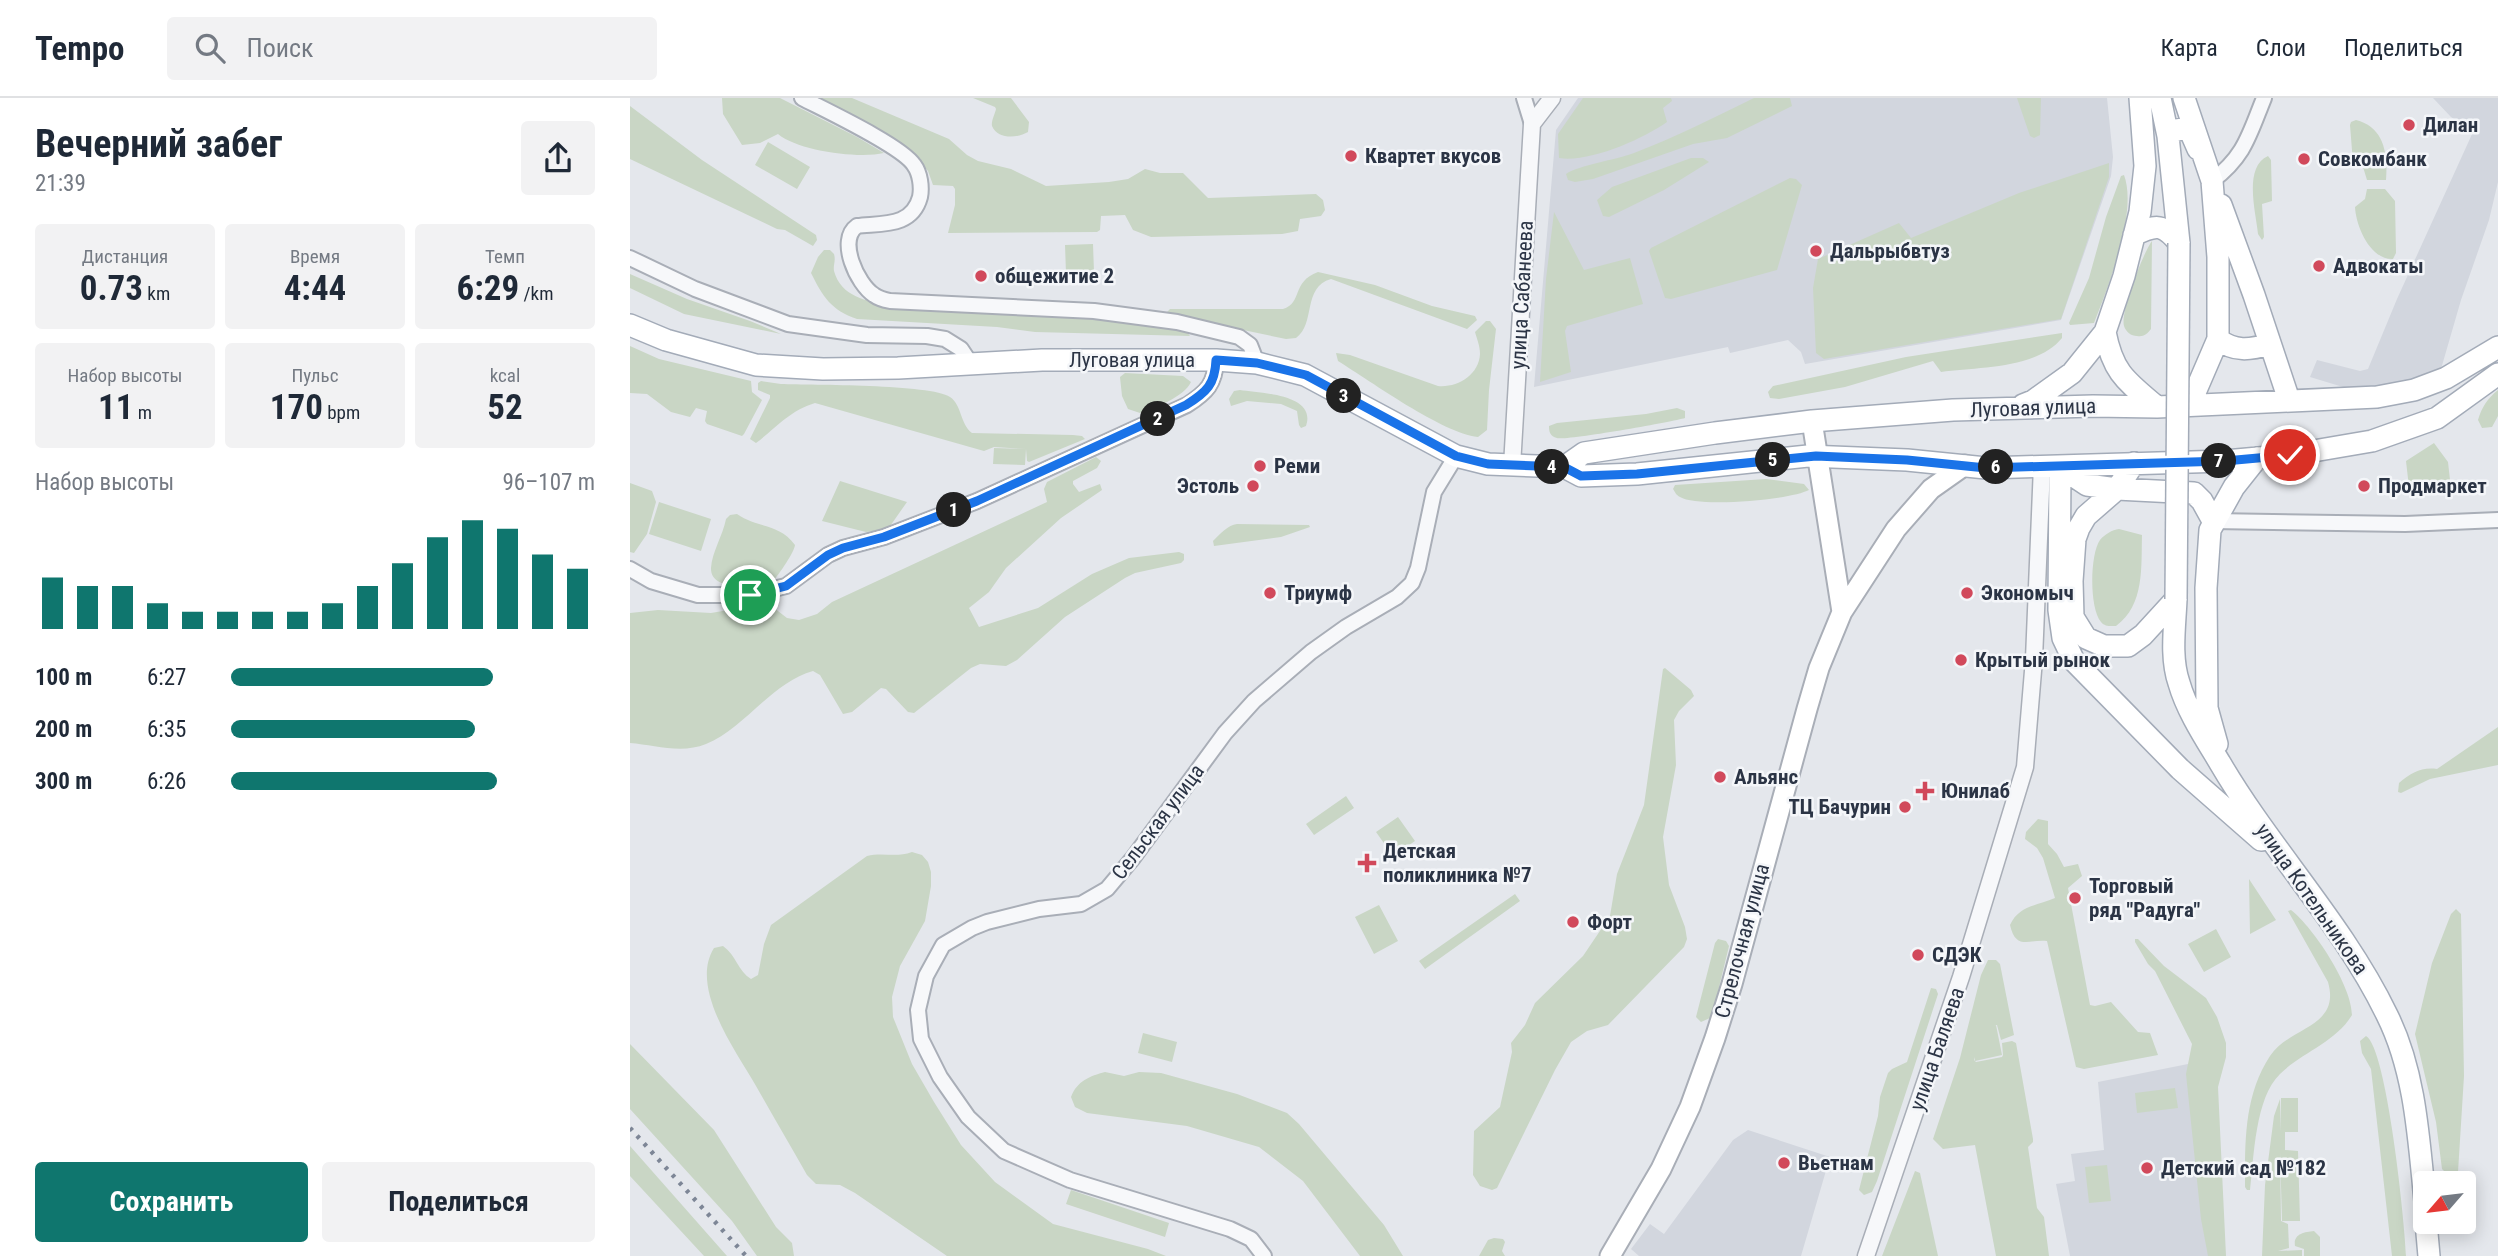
<!DOCTYPE html>
<html lang="ru">
<head>
<meta charset="utf-8">
<style>
	:root { --surface:#fff; --page:#f2f2f3; --text:#1f2937; --muted:#747a83; --line:#e0e1e3; --accent:#0f766e }
	body { margin:0; font-family:"Roboto Condensed",sans-serif; background:var(--page); color:var(--text); height:100vh; display:flex; flex-direction:column; font-size:26px; white-space:nowrap }
	* { box-sizing:border-box; margin:0 }
	p { font-size:23px; color:var(--muted) }
	.icon { flex:none; width:38px; height:38px; fill:none; stroke:currentColor; stroke-width:2; stroke-linecap:round; stroke-linejoin:round }
	.map { position:relative; flex:1; overflow:hidden }
	.sheet { display:flex; flex-direction:column; background:var(--surface); width:630px }
	.sheet>* { flex:none }
	.needle { width:46px; rotate:242deg }
	.tools { position:absolute; left:1783px; top:1073px; display:grid; gap:14px }
	.tools a { display:grid; place-items:center; width:63px; height:63px; border-radius:7px; background:var(--surface); box-shadow:0 4px 18px #0003; font-size:35px }
	.pin { position:absolute; display:grid; place-items:center; width:60px; height:60px; color:#fff; margin:-30px; border:4px solid #fff; border-radius:50%; box-shadow:0 2px 7px #0007 }
	.km { position:absolute; width:35px; height:35px; margin:-18px; border-radius:50%; background:#222; color:#fff; font-size:19px; line-height:35px; text-align:center }
	.round { display:grid; place-items:center; flex:none; width:74px; height:74px; border-radius:7px; background:var(--page) }
	.overview { display:flex; align-items:center; justify-content:space-between; height:119px; padding:0 35px }
	h1 { font-size:38px; font-weight:700; line-height:52px }
	.stats { display:grid; grid-template-columns:repeat(3,1fr); gap:10px; height:119px; padding:7px 35px }
	.stats div { display:grid; align-content:center; border-radius:7px; background:var(--page); text-align:center }
	.stats b { font-size:35px; font-weight:700 }
	.stats small { font-size:19px; font-weight:400 }
	.stats p { font-size:19px }
	.chart { height:196px; padding:14px 35px }
	.chart p { display:flex; justify-content:space-between }
	.chart svg { width:100%; height:126px; margin-top:7px; stroke:var(--accent); stroke-width:6 }
	.cta { display:flex; gap:14px; margin-top:auto; padding:14px 35px }
	.cta a { flex:1; height:80px; border-radius:7px; background:var(--accent); color:#fff; font-size:28px; font-weight:700; line-height:80px; text-align:center }
	.cta a+a { background:var(--page); color:var(--text) }
	ul { padding:0 35px; list-style:none; font-size:23px }
	li { display:grid; grid-template-columns:112px 84px 1fr; align-items:center; height:52px }
	li i { height:18px; border-radius:9px; background:var(--accent) }
	header { display:flex; align-items:center; gap:42px; box-sizing:border-box; height:98px; padding:0 35px; background:var(--surface); border-bottom:2px solid var(--line) }
	header strong { font-size:33px }
	nav { display:flex; gap:38px; margin-inline-start:auto; font-size:24px }
	.search { width:490px; height:63px; background:var(--page); display:flex; align-items:center; gap:18px; box-sizing:border-box; padding:0 24px; border-radius:7px; color:var(--muted); font-size:26px }
	main { display:flex; flex:1; min-height:0 }
	.map>svg:first-child { display:block }
	.built { fill:#d2d6de }
	.green { fill:#c9d6c5 }
	.lines { fill:none; stroke-linecap:round; stroke-linejoin:round }
	.minor-casing { stroke:#a9aeb7; stroke-width:18 }
	.tertiary-casing { stroke:#a9aeb7; stroke-width:19 }
	.secondary-casing { stroke:#a9aeb7; stroke-width:23 }
	.primary-casing { stroke:#a3abb8; stroke-width:24 }
	.minor { stroke:#f7f8fa; stroke-width:14 }
	.tertiary { stroke:#f7f8fa; stroke-width:16 }
	.secondary { stroke:#fff; stroke-width:19 }
	.primary { stroke:#fff; stroke-width:21 }
	.rail { stroke:#7d8696; stroke-width:4.5; stroke-dasharray:3.5 7; stroke-linecap:butt }
	.primary-bridge-casing { stroke:#a3abb8; stroke-width:24; stroke-linecap:butt }
	.primary-bridge { stroke:#fff; stroke-width:21 }
	.route-casing { stroke:#fff; stroke-width:14 }
	.route { stroke:#1a73e8; stroke-width:9 }
	.poi-dot { fill:#d1495b; stroke:#f4f6f9; stroke-width:2.5 }
	.labels { text-anchor:middle; stroke-width:5; stroke-linejoin:round; paint-order:stroke }
	.poi-label { font-size:21px; font-weight:bold; fill:#2b3445; stroke:#f4f6f9; text-anchor:start }
	.street-label { font-size:21px; fill:#2b3445; stroke:#f4f6f9 }
</style>
</head>
<body>
<header>
<strong>Tempo</strong>
<div class="search"><svg class="icon" aria-label="search" viewBox="0 0 24 24"><circle cx="10" cy="10" r="6"/><path d="M15 15l6 6"/></svg>Поиск</div>
<nav><a>Карта</a><a>Слои</a><a>Поделиться</a></nav>
</header>
<main>
<section class="sheet">
<div class="overview"><div><h1>Вечерний забег</h1><p>21:39</p></div><a class="round"><svg class="icon" aria-label="share" viewBox="0 0 24 24"><path d="M12 15V3M7 8l5-5 5 5M5 13v7h14v-7"/></svg></a></div>
<div class="stats">
<div><p>Дистанция</p><b>0.73<small> km</small></b></div>
<div><p>Время</p><b>4:44</b></div>
<div><p>Темп</p><b>6:29<small> /km</small></b></div>
</div>
<div class="stats">
<div><p>Набор высоты</p><b>11<small> m</small></b></div>
<div><p>Пульс</p><b>170<small> bpm</small></b></div>
<div><p>kcal</p><b>52</b></div>
</div>
<div class="chart"><p><span>Набор высоты</span>96–107 m</p>
<svg viewBox="0 0 160 44" preserveAspectRatio="none"><path d="M5 44V26M15 44V29M25 44V29M35 44V35M45 44V38M55 44V38M65 44V38M75 44V38M85 44V35M95 44V29M105 44V21M115 44V12M125 44V6M135 44V9M145 44V18M155 44V23"/></svg>
</div>
<ul>
<li><b>100 m</b>6:27<i style="width:72%"></i></li>
<li><b>200 m</b>6:35<i style="width:67%"></i></li>
<li><b>300 m</b>6:26<i style="width:73%"></i></li>
</ul>
<div class="cta"><a>Сохранить</a><a>Поделиться</a></div>
</section>
<div class="map">
<svg width="1868" height="1158" viewBox="0 0 1868 1158">
	<rect width="100%" height="100%" fill="#e4e7ec"/>
	<!-- built -->
	<path class="built" d="M948 0H1477L1483 59 1481 78 1431 222 1175 266 1171 254 1158 242 1100 255 1098 249 904 289 926 32Z
		M1803 0H1868V84L1859 122 1831 202 1811 271 1781 284 1746 289H1713L1680 279 1687 262 1730 273 1738 271 1767 201 1843 34 1821 19Z
		M1558 966 1592 1158H1440L1426 1086 1445 1083 1441 1056 1474 1052 1468 984Z
		M1118 1032 1200 1059 1171 1158H1009L1001 1151 1020 1126 1034 1136 1103 1042Z"/>
	<!-- green -->
	<path class="green" d="M92 0H150L227 39 254 55C229 61 168 53 148 36L130 45 112 47 93 16Z
		M184 0H222L319 41 337 57 348 63 381 71 416 88 479 84 498 81 515 71 530 75H553L578 100 686 96 693 102 695 112 691 118 670 121 668 133 652 136 521 139 503 132 495 117 471 118 470 132 467 134 318 135 325 107V91L323 88 303 87 298 73 273 46Z
		M343 0H381L399 24 398 34C388 40 368 42 362 28 361 23 365 16 366 11L365 9Z
		M953 0H1041L1042 3 1033 10 1037 24C1013 41 959 65 929 60L928 36Z
		M1124 0H1160L1162 8 1097 40 1063 46 963 81 945 84 938 82 936 76C949 67 986 62 1004 55 1044 40 1085 19 1124 0Z
		M1387 0H1411L1410 37 1404 40 1400 38Z
		M0 8 72 62 186 137 187 142 183 148 155 132 147 131 0 61Z
		M1726 22C1754 29 1758 55 1756 82H1737L1733 69 1723 65 1720 27 1721 24Z
		M138 44 180 69 167 91 125 67Z
		M1638 58 1641 62 1642 103 1632 106 1634 139 1632 142 1628 136C1626 115 1613 69 1638 58Z
		M1061 60H1073L1079 64 1034 92 979 119 973 118 967 102 982 89Z
		M1479 65V79L1431 221 1194 261 1186 255 1183 190 1188 161 1269 125 1281 140 1389 95Z
		M1494 77C1508 114 1478 189 1464 225L1440 227 1439 225 1459 180 1476 119 1491 78Z
		M1160 80 1166 81 1172 87 1147 172 1041 201 1035 200 1019 153 1021 150Z
		M1737 91H1755L1765 103 1766 155 1763 161C1740 162 1726 128 1725 109L1735 101Z
		M924 114 954 172 1000 160 1013 206 937 228 935 233 941 274 910 284 916 181Z
		M1522 143 1521 231C1517 236 1514 239 1507 238 1501 238 1496 234 1494 228 1490 215 1513 155 1522 143Z
		M463 146 464 174 436 175 435 147Z
		M194 152H200L204 156C206 163 203 167 204 173 211 199 236 202 258 208L472 221 557 234 560 238 405 234 367 229 227 221C201 212 193 199 181 175L188 159Z
		M688 174 745 187 802 208 845 218 847 222 837 231 701 181C672 189 686 226 666 240L656 241 546 218 537 214 540 211H653C673 205 661 184 688 174Z
		M0 176 57 201 120 223 151 236 54 216 0 190Z
		M856 223H860L866 231 859 292 857 332 848 339C812 335 742 284 708 263L706 255 720 257 808 288C827 290 849 277 850 256 850 248 847 241 845 234Z
		M1432 235V240C1407 271 1348 269 1311 274L1303 263 1215 289 1149 301 1140 300 1138 294 1143 288 1276 259Z
		M0 248 29 261 121 283 122 294 132 302 114 336 112 338 77 326 75 323 77 313 66 310 60 319 41 314 17 296 0 295Z
		M495 275 553 278 561 284C554 299 525 310 510 315L498 311 492 298 490 279Z
		M131 283 151 286C181 287 301 286 320 299 332 307 330 326 342 335L443 337 452 338 455 341 399 364 397 363 396 351 395 367 363 366 364 350 396 351 364 349 354 353 185 305C159 313 146 330 126 345L120 341 140 300V297L128 292V285Z
		M610 292C630 295 687 296 676 328L671 330 669 327 667 313 651 306 617 303 601 308 599 301 604 293Z
		M1868 292V318L1862 329 1852 330 1848 322C1852 309 1857 301 1868 292Z
		M1047 310 1055 313V320C1042 324 935 343 927 340 920 338 919 334 919 328L927 325 1016 316Z
		M1804 345 1818 364 1820 382 1797 385 1780 398 1776 363Z
		M466 359 471 363 467 370 443 383V386L449 394 470 386 472 392 431 420 376 470 359 494 339 510 349 529 408 510 462 476 499 460 549 454 554 456V462L551 465 505 475 495 480 435 519 387 562 376 568 350 566 341 570 284 615 278 614 256 591 251 590 222 614 213 616 190 577 183 573C142 584 113 632 76 646 52 656 24 647 0 645V515L28 512 81 515 134 506 144 510 157 520 169 522 187 516 202 504 417 404 414 391 417 384Z
		M1136 381 1174 386 1179 392C1160 402 1068 410 1050 399 1046 397 1045 394 1043 391L1045 387Z
		M210 383 277 404 258 431 236 434 192 423Z
		M0 385 22 393 26 404 17 436 4 455 0 454Z
		M29 404 81 421 71 453 19 436Z
		M107 416C129 431 149 425 165 447 164 455 149 476 144 482 129 489 80 495 81 470 82 454 93 437 96 421L100 417Z
		M607 426 679 427 680 429 651 439 584 448 583 443C590 436 598 427 607 426Z
		M1489 431 1512 437C1511 468 1515 507 1486 528 1481 528 1475 529 1471 524 1459 510 1460 456 1470 442 1475 436 1482 432 1489 431Z
		M1035 570 1061 592 1064 598 1049 613 1044 622 1046 667 1033 739 1039 787 1055 829 1057 841 1054 849 978 927 957 933 941 944 925 972 867 1090 862 1092 850 1088 843 1077 844 1033 870 1009 882 954 881 945 895 927 905 905 953 858 980 818 987 776 1014 707 1033 571Z
		M1868 629V667L1800 681 1771 695 1768 694 1769 685C1781 675 1791 669 1807 671Z
		M716 698 724 710 684 737 676 726Z
		M768 719 785 743 763 758 746 734Z
		M1408 721 1418 723V746L1427 756 1434 769 1448 766 1452 778 1438 790 1460 907 1465 908 1481 904 1508 934 1520 935 1528 957 1454 971 1446 969 1417 843C1399 841 1386 853 1380 827 1389 807 1407 808 1425 800L1413 760 1407 750 1395 741 1396 734Z
		M282 754 292 757 298 764 301 774V788L295 823 270 868 262 899 263 919 282 966 304 1004 331 1047 365 1084 423 1126 518 1151 536 1158H317L225 1095 210 1087 186 1086 177 1077C160 1047 143 1018 126 988 106 953 59 890 84 850L93 848C106 857 108 873 121 881L128 877 134 846 141 827 237 758C253 754 266 760 282 754Z
		M1619 781 1646 822 1620 836Z
		M885 796 890 803 795 871 789 863Z
		M749 807 768 843 744 856 725 819Z
		M1826 811 1831 816 1834 978 1828 1074 1826 1078 1820 1079 1812 1071 1806 1024 1785 936 1802 865 1821 816Z
		M1661 812C1684 830 1722 888 1722 917 1706 944 1671 955 1650 976 1625 1000 1624 1059 1620 1092H1617L1615 1089C1615 1043 1614 998 1640 958 1660 928 1711 930 1698 884L1658 813Z
		M1586 831 1601 859 1574 874 1558 846Z
		M1088 841 1096 843 1099 848 1084 910 1080 920 1071 924 1066 919 1067 915 1085 845Z
		M1508 841 1534 868 1576 900 1587 919 1596 945V959L1588 989 1596 1158H1578L1571 1121 1556 976 1562 946 1525 873 1518 866 1505 844V841Z
		M1358 862H1366L1370 866 1384 937 1371 942 1367 927 1355 928 1366 927 1372 957 1345 963 1344 959V962L1346 964 1372 959 1373 957 1372 945 1382 943 1386 945 1403 1041V1044L1398 1049 1407 1110 1414 1119 1419 1158H1366L1345 1047 1313 1051 1303 1041 1330 960 1351 877Z
		M1301 890 1306 891 1308 896 1247 1083 1242 1094 1234 1097 1229 1092 1230 1088 1248 1018 1250 999 1258 975 1262 971 1277 964Z
		M513 935 547 944 542 964 508 955Z
		M1736 938C1757 950 1775 1126 1776 1158H1762L1741 971 1732 955 1730 943Z
		M0 946 84 1032 146 1129 162 1145 164 1158H127L102 1123 0 1011Z
		M475 974 494 978 509 974 531 975 607 996 657 1015 669 1026 754 1127 773 1158H730L673 1083 629 1049 557 1028 457 1015 445 1009 441 999C447 983 460 978 475 974Z
		M1545 990 1548 1010 1507 1015 1505 995Z
		M1651 1000H1668V1034H1655V1052L1668 1053 1670 1123H1652L1650 1053 1651 1123 1658 1126 1659 1150 1648 1153 1672 1152V1158H1632L1635 1087 1644 1018 1650 1001V1034Z
		M0 1048 97 1158H74L0 1078Z
		M1477 1067 1481 1103 1459 1105 1455 1069Z
		M1285 1073 1290 1075 1308 1158H1252Z
		M441 1092 539 1125 535 1139 436 1106Z
		M1684 1133 1690 1139V1158H1674V1151L1665 1148C1663 1136 1674 1134 1684 1133Z
		M864 1140 873 1141 875 1144 872 1153 875 1158H849L858 1142Z"/>
	<g class="lines">
		<!-- minor casing -->
		<g class="minor-casing">
			<path id="minor" d="M172 0C195 12 272 48 284 67 290 75 292 89 290 99 282 129 253 125 227 128 207 142 227 186 244 197 248 200 255 202 260 203L464 213 547 224 609 239 620 247 627 265
				M894 0 902 26
				M1582 83C1615 58 1619 37 1634 0
				M0 160 65 191 158 226 237 237 297 238 315 241 331 251 341 266
				M1583 423 1775 426 1868 422
				M0 471 21 483 68 497H119L156 488 198 457 213 450 254 439 347 403 557 307C577 294 585 286 586 262
				M634 1158 621 1141 600 1131 440 1082 374 1053 338 1019 310 979 291 941 288 912 296 878 313 847 342 830 357 824 409 811 451 806 477 791 503 760 595 635 624 603 681 554 716 529 767 499 782 485 788 470 804 394 826 358"/>
		</g>
		<!-- tertiary casing -->
		<g class="tertiary-casing">
			<path id="tertiary" d="M882 368 902 26 922 0
				M1236 1158 1331 879 1395 669 1404 561 1412 368"/>
		</g>
		<!-- secondary casing -->
		<g class="secondary-casing">
			<path id="secondary" d="M1182 323 1212 514
				M980 1158 1031 1071 1060 1009 1085 940 1102 886 1177 611 1189 570 1212 514 1266 431 1301 391 1335 367"/>
		</g>
		<!-- primary casing -->
		<g class="primary-casing">
			<path id="primary" d="M1530 0 1538 38 1549 145
				M1554 0 1582 83 1588 159V241L1560 306
				M1538 38 1546 32 1554 31 1561 35 1568 51
				M1591 107 1624 197 1659 302
				M1504 137C1527 126 1533 126 1549 145
				M0 227 36 242 126 267 193 271 268 270 412 262H586L627 265 675 277 826 358 858 366 934 369 951 378 1007 376 1178 358 1277 362 1356 370 1595 363 1660 357 1742 343 1807 320 1868 276
				M1475 234C1483 275 1496 283 1527 309
				M1588 241C1604 254 1620 252 1640 246
				M1393 307 1403 303 1442 275 1475 234 1494 178 1510 114 1515 68 1510 0
				M1504 365 1487 391 1456 418 1449 430 1445 441 1442 483 1443 519 1456 540 1474 548H1498L1513 537 1546 501
				M934 369 954 355 1085 335 1182 323 1323 312 1463 308 1527 309 1747 299 1784 292 1816 280 1868 249
				M1430 369 1429 512 1433 540 1444 563 1550 671 1631 742
				M1430 369 1457 387 1487 391 1564 395 1572 403 1583 423
				M1546 501C1545 528 1540 559 1549 585 1557 613 1575 640 1590 665 1641 752 1713 826 1757 917 1787 977 1789 1048 1796 1113
				M1587 646 1577 610 1576 490 1580 432 1604 389 1627 360
				M1796 1124 1799 1158"/>
		</g>
		<!-- minor -->
		<use href="#minor" class="minor"/>
		<!-- tertiary -->
		<use href="#tertiary" class="tertiary"/>
		<!-- secondary -->
		<use href="#secondary" class="secondary"/>
		<!-- primary -->
		<use href="#primary" class="primary"/>
		<!-- rail -->
		<path class="rail" d="M0 1030 116 1158"/>
		<!-- primary-bridge casing -->
		<g class="primary-bridge-casing">
			<path id="primary-bridge" d="M1546 501 1549 145"/>
		</g>
		<!-- primary-bridge -->
		<use href="#primary-bridge" class="primary-bridge"/>
	</g>
	<g class="lines">
		<!-- route casing -->
		<g class="route-casing">
			<path id="route" d="M120 497 156 488 198 457 213 450 254 439 347 403 556 307C577 294 585 286 586 262L627 265 676 277 826 358 858 366 934 369 951 378 1007 376 1186 358 1277 362 1356 370 1595 363 1660 357"/>
		</g>
		<!-- route -->
		<use href="#route" class="route"/>
	</g>
	<!-- markers -->
	<g class="poi-dot">
		<circle cx="1779" cy="27" r="7"/>
		<circle cx="721" cy="58" r="7"/>
		<circle cx="1674" cy="61" r="7"/>
		<circle cx="1186" cy="153" r="7"/>
		<circle cx="1689" cy="168" r="7"/>
		<circle cx="351" cy="178" r="7"/>
		<circle cx="630" cy="368" r="7"/>
		<circle cx="623" cy="388" r="7"/>
		<circle cx="1734" cy="388" r="7"/>
		<circle cx="640" cy="495" r="7"/>
		<circle cx="1337" cy="495" r="7"/>
		<circle cx="1331" cy="562" r="7"/>
		<circle cx="1090" cy="679" r="7"/>
		<path d="M1291.5 682.5h7v7h7v7h-7v7h-7v-7h-7v-7h7z"/>
		<circle cx="1275" cy="709" r="7"/>
		<path d="M733.5 754.5h7v7h7v7h-7v7h-7v-7h-7v-7h7z"/>
		<circle cx="1445" cy="800" r="7"/>
		<circle cx="943" cy="824" r="7"/>
		<circle cx="1288" cy="857" r="7"/>
		<circle cx="1154" cy="1065" r="7"/>
		<circle cx="1517" cy="1070" r="7"/>
	</g>
	<g class="labels">
		<!-- poi labels -->
		<g class="poi-label">
			<text x="1793" y="34">Дилан</text>
			<text x="735" y="65">Квартет вкусов</text>
			<text x="1688" y="68">Совкомбанк</text>
			<text x="1200" y="160">Дальрыбвтуз</text>
			<text x="1703" y="175">Адвокаты</text>
			<text x="365" y="185">общежитие 2</text>
			<text x="644" y="375">Реми</text>
			<text x="609" y="395" text-anchor="end">Эстоль</text>
			<text x="1748" y="395">Продмаркет</text>
			<text x="654" y="502">Триумф</text>
			<text x="1351" y="502">Экономыч</text>
			<text x="1345" y="569">Крытый рынок</text>
			<text x="1104" y="686">Альянс</text>
			<text x="1311" y="700">Юнилаб</text>
			<text x="1261" y="716" text-anchor="end">ТЦ Бачурин</text>
			<text x="753" y="760">Детская<tspan x="753" dy="24">поликлиника №7</tspan></text>
			<text x="1459" y="795">Торговый<tspan x="1459" dy="24">ряд "Радуга"</tspan></text>
			<text x="957" y="831">Форт</text>
			<text x="1302" y="864">СДЭК</text>
			<text x="1168" y="1072">Вьетнам</text>
			<text x="1531" y="1077">Детский сад №182</text>
		</g>
		<!-- street labels -->
		<g class="street-label">
			<text transform="translate(892 197) rotate(-87)" y="7">улица Сабанеева</text>
			<text x="502" y="269">Луговая улица</text>
			<text transform="translate(1403 310) rotate(-2)" y="7">Луговая улица</text>
			<text transform="translate(528 724) rotate(-53)" y="7">Сельская улица</text>
			<text transform="translate(1682 801) rotate(55)" y="7">улица Котельникова</text>
			<text transform="translate(1112 843) rotate(-75)" y="7">Стрелочная улица</text>
			<text transform="translate(1307 951) rotate(-71)" y="7">улица Баляева</text>
		</g>
	</g>
</svg>
<div class="tools">
<a><svg class="needle" viewBox="-14 -14 28 28"><path d="M0-13l5 13h-10z" fill="#e53935"/><path d="M0 13l5-13h-10z" fill="#747a83"/></svg></a>
</div>
<div class="pin" style="left:120px;top:497px;background:#1e9e55"><svg class="icon" aria-label="arrive" viewBox="0 0 24 24"><path d="M6 21V4h12l-3 4 3 4H6"/></svg></div>
<div class="pin" style="left:1660px;top:357px;background:#d93025"><svg class="icon" aria-label="check" viewBox="0 0 24 24"><path d="M5 12l5 5 9-10"/></svg></div>
<b class="km" style="left:324px;top:412px">1</b>
<b class="km" style="left:528px;top:321px">2</b>
<b class="km" style="left:714px;top:298px">3</b>
<b class="km" style="left:922px;top:369px">4</b>
<b class="km" style="left:1143px;top:362px">5</b>
<b class="km" style="left:1366px;top:369px">6</b>
<b class="km" style="left:1589px;top:363px">7</b>
</div>
</main>
</body>
</html>
